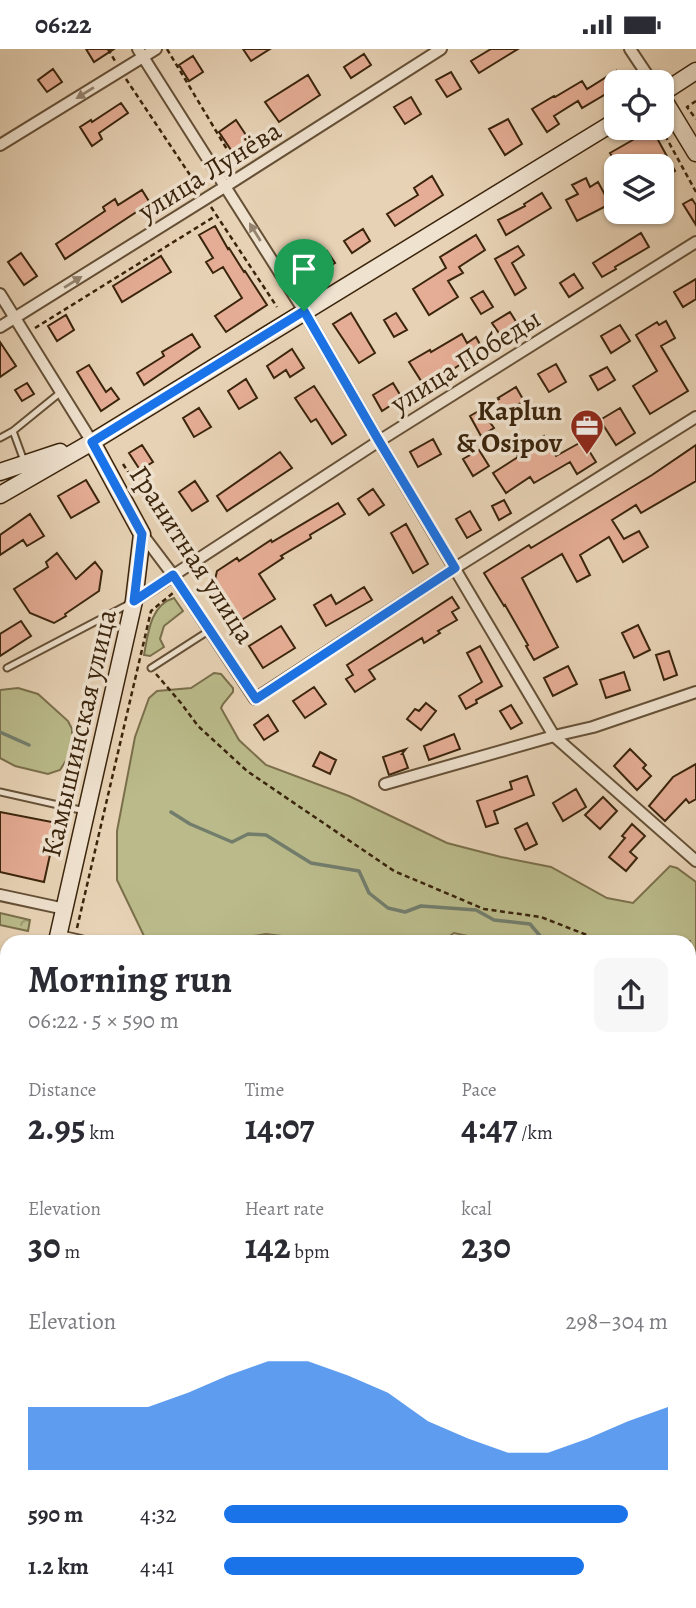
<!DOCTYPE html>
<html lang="en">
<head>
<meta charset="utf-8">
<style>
	:root { --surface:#fff; --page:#f7f7f7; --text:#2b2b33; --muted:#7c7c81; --accent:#1a73e8 }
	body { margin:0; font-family:Alegreya,serif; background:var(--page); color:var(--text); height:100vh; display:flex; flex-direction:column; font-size:26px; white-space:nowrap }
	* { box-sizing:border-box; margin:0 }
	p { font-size:23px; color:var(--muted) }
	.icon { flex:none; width:38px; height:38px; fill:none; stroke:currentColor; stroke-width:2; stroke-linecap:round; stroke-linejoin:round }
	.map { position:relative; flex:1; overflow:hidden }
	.panel { position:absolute; left:0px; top:886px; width:696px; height:674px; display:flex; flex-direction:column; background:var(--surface); border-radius:21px 21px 0 0; box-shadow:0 2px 5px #0004 }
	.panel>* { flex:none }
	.buttons { position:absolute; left:604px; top:21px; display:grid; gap:14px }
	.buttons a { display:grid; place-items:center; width:70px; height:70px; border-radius:14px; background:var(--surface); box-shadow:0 2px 5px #0004; font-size:35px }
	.pin { position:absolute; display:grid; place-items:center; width:60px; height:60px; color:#fff; margin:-72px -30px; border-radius:50% 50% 50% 0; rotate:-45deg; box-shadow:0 0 7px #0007 }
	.pin .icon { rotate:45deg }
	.round { display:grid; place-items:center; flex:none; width:74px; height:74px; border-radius:14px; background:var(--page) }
	.headline { display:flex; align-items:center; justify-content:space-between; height:119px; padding:0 28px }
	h1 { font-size:38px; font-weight:700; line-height:52px }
	.metrics { display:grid; grid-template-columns:repeat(3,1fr); gap:10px; height:119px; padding:7px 28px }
	.metrics div { display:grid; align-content:center }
	.metrics b { font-size:35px; font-weight:700 }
	.metrics small { font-size:19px; font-weight:400 }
	.metrics p { font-size:19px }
	.chart { height:196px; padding:14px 28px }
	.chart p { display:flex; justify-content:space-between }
	.chart svg { width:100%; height:126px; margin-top:7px; fill:var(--accent); opacity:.7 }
	ul { padding:0 28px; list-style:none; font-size:23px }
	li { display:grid; grid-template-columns:112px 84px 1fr; align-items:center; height:52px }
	li i { height:18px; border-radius:9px; background:var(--accent) }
	.status { display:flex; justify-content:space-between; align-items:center; height:49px; padding:0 35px; background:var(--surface); direction:ltr }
	.status svg { height:19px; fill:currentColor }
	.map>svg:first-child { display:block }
	.green { fill:#baba8a; stroke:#7a6f4b; stroke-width:2 }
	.park { fill:url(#park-crowns); stroke:#7a6f4b; stroke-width:2 }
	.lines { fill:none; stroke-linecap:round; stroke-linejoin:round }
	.stream { stroke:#727d6c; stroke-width:3.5 }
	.building { fill:#e5ad95; stroke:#3a240c; stroke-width:2 }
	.lane-casing { stroke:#655036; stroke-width:9 }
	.street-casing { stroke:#655036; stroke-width:14 }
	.secondary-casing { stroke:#3a240c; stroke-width:19 }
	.path { stroke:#3a240c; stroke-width:2.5; stroke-dasharray:5 3.5; stroke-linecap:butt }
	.lane { stroke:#efe2cf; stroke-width:5 }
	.street { stroke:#efe2cf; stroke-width:10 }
	.secondary { stroke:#efe2cf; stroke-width:16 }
	.oneway { fill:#94836e }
	.route-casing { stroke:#fff; stroke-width:14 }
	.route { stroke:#1a73e8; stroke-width:9 }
	.labels { text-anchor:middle; stroke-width:7; stroke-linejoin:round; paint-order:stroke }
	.street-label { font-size:28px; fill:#3a240c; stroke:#efe2cf }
	.poi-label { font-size:28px; font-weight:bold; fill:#3a240c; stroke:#efe2cf; text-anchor:end }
</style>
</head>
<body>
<div class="status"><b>06:22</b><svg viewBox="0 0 49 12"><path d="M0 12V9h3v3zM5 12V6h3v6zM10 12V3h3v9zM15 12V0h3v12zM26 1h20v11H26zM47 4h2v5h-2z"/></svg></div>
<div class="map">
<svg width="696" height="1559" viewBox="0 0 696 1559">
	<defs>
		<pattern id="park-crowns" width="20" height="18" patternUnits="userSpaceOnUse" patternTransform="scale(1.75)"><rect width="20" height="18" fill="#baba8a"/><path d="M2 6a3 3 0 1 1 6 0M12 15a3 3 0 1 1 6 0" fill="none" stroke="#98976f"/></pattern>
	</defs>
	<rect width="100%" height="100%" fill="#e7d2b5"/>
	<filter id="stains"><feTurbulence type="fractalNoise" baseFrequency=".00286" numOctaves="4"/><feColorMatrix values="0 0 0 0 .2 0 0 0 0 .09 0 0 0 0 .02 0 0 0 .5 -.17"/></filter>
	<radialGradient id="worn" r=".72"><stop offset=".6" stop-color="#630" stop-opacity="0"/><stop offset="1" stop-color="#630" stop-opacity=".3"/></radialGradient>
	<!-- green -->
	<path class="green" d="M174 549 183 562 164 577 160 590 164 598 150 607 144 606C148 585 150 556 174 549Z
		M214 624 221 625 233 639V643L223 655 221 659 239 691 266 716 349 747 447 794 501 808 551 818 607 849 633 854 670 817 677 819 696 833V1017L690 1013V892H491L454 884 442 892H322L266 885 222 892H156L144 887 117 831V782L135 688 149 649 157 642 191 639Z
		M18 639 38 645 68 672 72 680V702L60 721 48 725 15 717 0 709V641Z
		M696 1042V1087L692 1089 690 1088V1044Z"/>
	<!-- park -->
	<path class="park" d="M0 864 30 871 28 882 0 876Z"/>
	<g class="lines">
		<!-- stream -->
		<path class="stream" d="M0 683 29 696
			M171 763 190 775 232 793 248 785 266 786 311 814 359 822 369 844 388 859 405 863 421 857 476 861 494 871 530 875 541 888 555 892
			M690 985 696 993"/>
	</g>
	<!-- building -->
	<path class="building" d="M86 0H114L94 13Z
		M243 0H270L251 12Z
		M491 0H518L479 24 471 12Z
		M364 5 371 16 351 29 344 18Z
		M193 7 203 23 189 32 179 16Z
		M53 20 62 33 47 43 38 31Z
		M616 22V39L582 59 578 52 554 67 559 75 547 83 532 60 554 47 555 48 582 32 587 40Z
		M451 23 461 40 447 48 436 31Z
		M308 26 320 46 279 73 265 53Z
		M411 48 421 65 405 75 394 58Z
		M121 54 128 64 99 84 102 90 92 97 80 78 91 71 92 73Z
		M508 70 522 95 505 106 489 80Z
		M236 71 250 92 233 104 219 83Z
		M652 80 675 122 662 130V117H618L610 104Z
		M432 127 443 146 395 177 387 165 418 146 414 139Z
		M586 129 590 138 598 133 610 155 577 172 566 151 578 145 572 136Z
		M142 141 150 154 65 210 56 195 105 162 103 158 115 150 118 156Z
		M542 144 551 159 506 186 498 171 525 157 524 155Z
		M692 150 696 156V176L683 155Z
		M215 177 228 200 229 199 244 223 245 222 267 256 226 283 215 267 242 249 223 218 213 224 206 213 213 209 199 186Z
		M363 180 370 192 352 204 344 192Z
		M641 184 649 198 615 218 616 220 602 228 593 214Z
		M476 186 485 201 459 218 463 224 448 232 458 248 429 266 413 240 446 219 440 208Z
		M518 197 524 206 512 214 526 239 515 246 495 210Z
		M327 202 335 214 309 231 300 218Z
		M21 204 37 227 24 236 8 213Z
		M161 207 171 223 122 253 113 237Z
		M574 225 583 239 569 248 560 234Z
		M696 230V250L683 258 674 243Z
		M483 242 493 258 481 265 471 249Z
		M510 263 520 279 503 290 492 274Z
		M351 264 375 304 359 314 333 275Z
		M396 264 407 281 394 288 384 271Z
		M66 266 74 281 57 292 48 277Z
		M666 272 675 289 661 297 688 342 650 365 633 337 657 322 636 286 657 273 659 276Z
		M620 276 630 292 611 304 601 287Z
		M192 285 200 298 144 336 137 324 164 307 162 303Z
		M462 285 467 294 476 288 483 301 425 338 409 313 430 301 431 303Z
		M0 293 16 317 0 328Z
		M292 300 304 319 290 328 286 321 274 329 267 317Z
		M556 315 566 333 549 343 538 325Z
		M89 316 106 343 111 339 119 350 101 362 77 323Z
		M607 318 615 331 598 341 590 327Z
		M246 330 257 349 239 360 228 342Z
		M27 334 34 345 22 352 15 341Z
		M393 334 402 349 382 362 373 346Z
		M314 337 346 386 332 395 316 370 311 373 295 349Z
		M516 338 524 352 489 372 494 379 481 387 470 367 499 350 498 349Z
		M199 359 211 378 194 388 183 369Z
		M620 359 635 384 616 396 600 371Z
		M544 387 556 407 583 392 596 413 577 425 570 413 534 434 530 428 506 444 493 424 518 408 516 404Z
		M433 390 441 405 418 418 410 403Z
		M142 396 153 413 140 421 129 404Z
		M696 396V432L641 464 636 456 612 471 624 490 639 482 648 498 623 513 609 488 580 506 590 526 577 533 562 505 522 529 558 598 534 611 526 597 528 596 505 556 504 557 484 524 529 496 531 499 619 446 652 426Z
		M479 401 489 417 473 427 463 410Z
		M280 403 292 419 227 462 217 447Z
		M86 431 99 453 71 469 58 447Z
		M195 432 208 452 192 462 179 443Z
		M373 440 384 456 369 466 358 450Z
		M504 451 511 464 499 471 492 457Z
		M338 454 345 465 310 486 311 489 281 507 283 509 259 525 275 550 235 575 212 543 217 522 237 509 239 512 271 491 272 493Z
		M470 462 481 481 467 489 456 470Z
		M30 465 44 487 27 497 23 491 0 506V486Z
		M406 475 428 515 413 524 391 484Z
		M57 504 76 530 95 513 102 522 99 542 65 565 66 567 54 574 30 564 14 540 48 518 46 513Z
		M364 538 372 551 326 577 314 556 331 546 336 555Z
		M452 548 459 559 452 563 457 571 438 582 440 584 424 594 422 589 369 621 375 630 355 643 346 630 353 626 347 616Z
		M21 572 31 587 0 607V585Z
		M638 576 650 601 634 609 622 584Z
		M281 577 295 599 263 619 249 597Z
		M480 597 502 637 476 651 477 654 466 660 459 647 482 633 467 604Z
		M669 602 677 626 664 631 656 606Z
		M568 617 577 635 553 647 544 629Z
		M624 623 630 641 606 649 600 631Z
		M314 638 326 655 305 669 293 652Z
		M426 654 436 662 421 681 407 670 415 660 419 662Z
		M511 656 522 674 511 680 500 662Z
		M268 666 278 682 264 691 254 676Z
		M454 685 460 700 429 711 424 697Z
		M406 700 402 705H403L408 719 389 726 383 708Z
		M630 700 646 716 643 719 651 727 637 741 614 717Z
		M320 703 336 711 330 725 313 717Z
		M696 715V750L689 754 686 750 665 772 649 757 673 728Z
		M527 727 534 746 494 762 498 774 486 778 477 752 512 740 510 733Z
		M576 740 586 758 563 772 553 754Z
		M603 748 617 762 600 780 585 766Z
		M0 763 57 774 44 833 0 823Z
		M527 774 537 795 525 801 515 780Z
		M632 775 645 787 630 803 637 809 626 822 609 808 625 789 622 787Z"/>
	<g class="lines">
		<!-- lane casing -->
		<g class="lane-casing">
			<path id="lane" d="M13 382 61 343
				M0 389 13 382 24 412
				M7 619 131 554
				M151 619 210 581
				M0 743 85 762
				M321 1552 325 1559
				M285 1559 294 1552"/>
		</g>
		<!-- street casing -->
		<g class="street-casing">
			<path id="street" d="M138 0 304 262 379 392 554 687 696 812
				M630 0 652 33
				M0 96 156 0
				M0 245 92 393
				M0 278 226 137 441 0
				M142 485 173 526 255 650 455 519 696 368
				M134 552 379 392 696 193
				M385 735 554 687 593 678 696 643
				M0 846 65 860
				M59 887 81 892
				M0 997 7 998
				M0 1156 7 1158
				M690 1193 696 1195
				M0 1316 7 1317
				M690 1335 696 1337
				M690 1457 696 1453
				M200 1552 204 1559
				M529 1552 533 1559
				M18 1559 28 1552
				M495 1559 507 1552"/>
		</g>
		<!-- secondary casing -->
		<g class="secondary-casing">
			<path id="secondary" d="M662 44 696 22
				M662 48 696 104
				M0 423 60 403
				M0 446 92 393 616 72
				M57 892 134 552 142 485 92 393
				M0 1149 7 1118"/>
		</g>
		<!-- path -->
		<path class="path" d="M108 0 115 12
			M167 0 231 107 223 112
			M126 30 200 141
			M696 52 687 58 696 70
			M661 79 696 143
			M211 158 277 258
			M35 279 217 166
			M123 415 182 506
			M156 625 181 654 198 677 247 722 394 822 484 860 541 868 602 892
			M77 879 151 562 173 544
			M690 966 696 974
			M0 1230 7 1200
			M690 1474 696 1471
			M173 1552 177 1559
			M66 1559 77 1552"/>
		<!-- lane -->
		<use href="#lane" class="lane"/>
		<!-- street -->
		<use href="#street" class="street"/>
		<!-- secondary -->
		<use href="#secondary" class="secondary"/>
	</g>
	<!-- one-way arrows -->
	<defs><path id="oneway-solid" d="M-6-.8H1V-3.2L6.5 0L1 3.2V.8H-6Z" transform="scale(1.75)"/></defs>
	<g class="oneway">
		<use href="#oneway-solid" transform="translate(85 44) rotate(148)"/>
		<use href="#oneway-solid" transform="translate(255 183) rotate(-122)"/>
		<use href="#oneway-solid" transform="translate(73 233) rotate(-32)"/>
	</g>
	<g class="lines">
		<!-- route casing -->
		<g class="route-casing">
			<path id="route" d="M304 262 379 392 455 519 256 650 173 526 134 552 142 485 92 393Z"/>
		</g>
		<!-- route -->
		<use href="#route" class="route"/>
	</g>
	<!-- icons -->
	<defs>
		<g id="office-pin" transform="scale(1.75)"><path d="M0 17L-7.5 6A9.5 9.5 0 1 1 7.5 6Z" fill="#8f2418" stroke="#efe2cf"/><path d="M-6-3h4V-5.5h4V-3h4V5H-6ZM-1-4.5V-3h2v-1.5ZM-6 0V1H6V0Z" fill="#fff"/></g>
	</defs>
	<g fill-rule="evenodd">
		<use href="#office-pin" x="587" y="377"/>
	</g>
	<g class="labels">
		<!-- street labels -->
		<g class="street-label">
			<text transform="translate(209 121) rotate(-32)" y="10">улица Лунёва</text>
			<text transform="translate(465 311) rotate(-32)" y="10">улица Победы</text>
			<text transform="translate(193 505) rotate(57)" y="10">Гранитная улица</text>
			<text transform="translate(78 684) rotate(-77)" y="10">Камышинская улица</text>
		</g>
		<!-- poi labels -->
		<g class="poi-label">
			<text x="562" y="371">Kaplun<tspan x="562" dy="32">&amp; Osipov</tspan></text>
		</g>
	</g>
	<rect width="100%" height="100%" filter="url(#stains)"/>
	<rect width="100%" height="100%" fill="url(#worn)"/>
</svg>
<div class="buttons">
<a><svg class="icon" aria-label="locate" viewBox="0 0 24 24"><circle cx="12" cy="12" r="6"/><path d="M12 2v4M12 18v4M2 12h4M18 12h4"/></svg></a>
<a><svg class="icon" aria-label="layers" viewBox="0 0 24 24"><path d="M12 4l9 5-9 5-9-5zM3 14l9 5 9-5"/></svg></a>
</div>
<div class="pin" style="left:304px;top:262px;background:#1e9e55"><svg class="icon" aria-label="arrive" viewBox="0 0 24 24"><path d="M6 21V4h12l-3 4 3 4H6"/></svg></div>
<section class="panel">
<div class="headline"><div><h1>Morning run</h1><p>06:22 · 5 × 590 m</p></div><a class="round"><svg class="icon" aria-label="share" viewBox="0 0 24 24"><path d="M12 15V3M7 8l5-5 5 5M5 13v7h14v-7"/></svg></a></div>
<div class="metrics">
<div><p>Distance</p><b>2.95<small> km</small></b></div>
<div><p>Time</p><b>14:07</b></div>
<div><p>Pace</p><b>4:47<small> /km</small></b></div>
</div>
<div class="metrics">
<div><p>Elevation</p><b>30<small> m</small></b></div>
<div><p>Heart rate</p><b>142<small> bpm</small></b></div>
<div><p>kcal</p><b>230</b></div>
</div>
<div class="chart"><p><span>Elevation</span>298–304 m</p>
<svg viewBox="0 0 160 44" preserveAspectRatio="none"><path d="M0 44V22L10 22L20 22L30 22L40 17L50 11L60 6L70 6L80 11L90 17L100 27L110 33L120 38L130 38L140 33L150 27L160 22V44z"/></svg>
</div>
<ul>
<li><b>590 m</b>4:32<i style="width:91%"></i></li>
<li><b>1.2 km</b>4:41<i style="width:81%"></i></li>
</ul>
</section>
</div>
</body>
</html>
